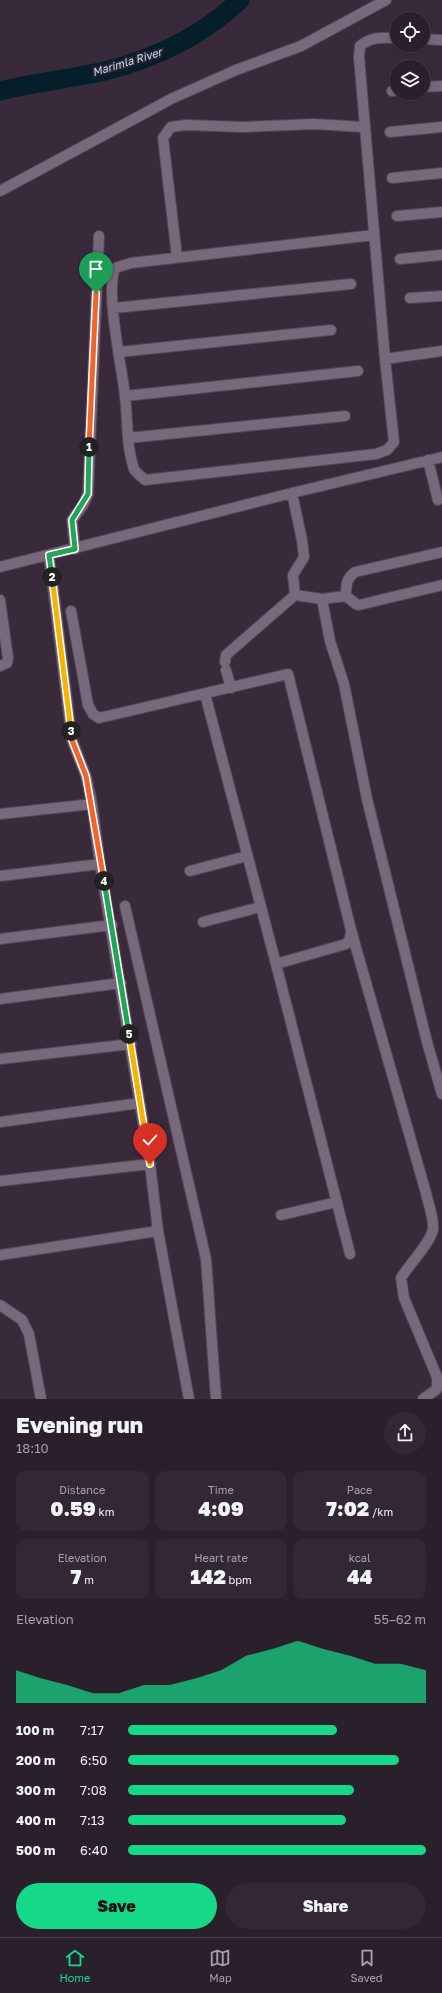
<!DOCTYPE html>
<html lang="en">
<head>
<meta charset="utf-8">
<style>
	:root { --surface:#2a202c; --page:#322834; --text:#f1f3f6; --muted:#a5a3a9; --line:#463e48; --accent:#15d989 }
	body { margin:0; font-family:"Golos Text",sans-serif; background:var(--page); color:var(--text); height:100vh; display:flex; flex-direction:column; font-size:15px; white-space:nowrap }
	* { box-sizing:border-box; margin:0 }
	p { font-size:13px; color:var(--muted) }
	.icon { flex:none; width:22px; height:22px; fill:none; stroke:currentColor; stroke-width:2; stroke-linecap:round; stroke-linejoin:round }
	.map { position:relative; height:1399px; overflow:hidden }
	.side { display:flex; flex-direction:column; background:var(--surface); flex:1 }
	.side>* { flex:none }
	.tools { position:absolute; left:390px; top:12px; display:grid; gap:8px }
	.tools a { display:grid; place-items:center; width:40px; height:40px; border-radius:50%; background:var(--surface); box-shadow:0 2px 6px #0003,0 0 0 1px var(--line); font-size:20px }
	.pin { position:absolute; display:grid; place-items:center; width:34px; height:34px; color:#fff; margin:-41px -17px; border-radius:50% 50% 50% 0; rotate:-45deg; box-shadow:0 0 4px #0007 }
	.pin .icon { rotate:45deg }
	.km { position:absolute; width:20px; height:20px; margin:-10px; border-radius:50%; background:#222; color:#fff; font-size:11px; line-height:20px; text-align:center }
	.round { display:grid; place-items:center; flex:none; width:42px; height:42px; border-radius:21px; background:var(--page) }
	.overview { display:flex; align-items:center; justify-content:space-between; height:68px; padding:0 16px }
	h1 { font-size:22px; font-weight:800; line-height:30px }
	.figures { display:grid; grid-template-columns:repeat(3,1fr); gap:6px; height:68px; padding:4px 16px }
	.figures div { display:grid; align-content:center; border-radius:10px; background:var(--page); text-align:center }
	.figures b { font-size:20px; font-weight:800 }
	.figures small { font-size:11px; font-weight:400 }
	.figures p { font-size:11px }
	.chart { height:112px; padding:8px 16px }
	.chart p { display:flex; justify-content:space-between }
	.chart svg { width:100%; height:72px; margin-top:4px; fill:var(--accent); opacity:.7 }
	.action { display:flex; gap:8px; margin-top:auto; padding:8px 16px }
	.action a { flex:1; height:46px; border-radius:24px; background:var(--accent); color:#111; font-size:16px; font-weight:800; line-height:46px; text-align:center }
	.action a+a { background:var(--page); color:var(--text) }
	ul { padding:0 16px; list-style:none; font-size:13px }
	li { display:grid; grid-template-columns:64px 48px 1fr; align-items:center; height:30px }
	li i { height:10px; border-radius:5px; background:var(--accent) }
	.dock { display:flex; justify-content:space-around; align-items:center; height:56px; border-top:1px solid var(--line); background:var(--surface); font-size:11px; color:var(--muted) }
	.dock a { display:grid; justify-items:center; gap:2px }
	.dock .selected { color:var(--accent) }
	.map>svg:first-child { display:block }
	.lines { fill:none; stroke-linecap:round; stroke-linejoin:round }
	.river { stroke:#051f2a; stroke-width:19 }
	.minor-casing { stroke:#544755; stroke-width:12 }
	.minor { stroke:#78687b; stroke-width:10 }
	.split-1-casing { stroke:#fff; stroke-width:8 }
	.split-2-casing { stroke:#fff; stroke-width:8 }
	.split-3-casing { stroke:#fff; stroke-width:8 }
	.split-4-casing { stroke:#fff; stroke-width:8 }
	.split-5-casing { stroke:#fff; stroke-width:8 }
	.split-6-casing { stroke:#fff; stroke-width:8 }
	.split-1 { stroke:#f0652b; stroke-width:5 }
	.split-2 { stroke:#22a559; stroke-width:5 }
	.split-3 { stroke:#f5b400; stroke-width:5 }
	.split-4 { stroke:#f0652b; stroke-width:5 }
	.split-5 { stroke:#22a559; stroke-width:5 }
	.split-6 { stroke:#f5b400; stroke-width:5 }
	.labels { text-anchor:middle; stroke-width:4; stroke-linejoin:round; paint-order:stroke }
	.water-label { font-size:11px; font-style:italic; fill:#b9e1f5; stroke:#2e2030 }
</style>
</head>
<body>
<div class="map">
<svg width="442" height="1399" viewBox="0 0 442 1399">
	<rect width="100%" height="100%" fill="#382a3a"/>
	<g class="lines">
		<!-- river -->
		<path class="river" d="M0 91C34 82 70 79 105 71 156 58 201 37 240 0"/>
		<!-- minor casing -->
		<g class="minor-casing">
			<path id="minor" d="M397 38C383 38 372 36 360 46L359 57 385 359 442 351
				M423 39 442 40
				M423 87 442 86
				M392 91 397 90
				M390 132 442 127
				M392 178 442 173
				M0 191 173 98 236 70 301 46 386 0
				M397 216 442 212
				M374 235 131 263 115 268C105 292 122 367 125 396 128 419 126 446 134 469 136 473 142 477 145 480L376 454 387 450 394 442 385 359
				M177 257 163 138 171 127 186 125 243 127 314 124 363 127
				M400 259 442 255
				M410 298 442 296
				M114 308 351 284
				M119 352 331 330
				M125 396 358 371
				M128 438 345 416
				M428 460 438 500
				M292 493 302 540 304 557 293 575 295 595 322 599 330 641 344 684 367 799 427 1042 442 1094
				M75 549 72 520 83 505 88 494 99 236
				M0 567 292 493 442 457
				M346 596C346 585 346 579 355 572L442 552
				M322 599 346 596 356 604 359 605 442 585
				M0 600 8 658 7 663 0 666
				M71 611 88 705 93 714 99 718 288 674 351 930 350 939 346 944 276 964 350 1254
				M225 662 226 655 295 595
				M226 670 231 688
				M205 694 276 964
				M0 814 92 804
				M190 871 247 856
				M0 876 100 864
				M125 906 206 1259 216 1399
				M203 922 260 907
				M351 930 426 1193C428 1203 434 1218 433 1229 432 1241 408 1266 401 1278L404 1298 437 1377V1389L423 1399
				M0 939 112 925
				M0 999 121 983
				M0 1059 131 1044
				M0 1122 140 1103
				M0 1181 150 1164
				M281 1215 337 1202
				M158 1231 189 1399
				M0 1255 158 1231 150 1164 100 864 92 804 86 776 72 740 49 555
				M0 1305 22 1320 29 1334 41 1399"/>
		</g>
		<!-- minor -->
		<use href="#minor" class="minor"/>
	</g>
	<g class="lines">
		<!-- split-1 casing -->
		<g class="split-1-casing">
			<path id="split-1" d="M89 447 96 293"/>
		</g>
		<!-- split-2 casing -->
		<g class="split-2-casing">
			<path id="split-2" d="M52 577 49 555 75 549 72 520 88 494 89 447"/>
		</g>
		<!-- split-3 casing -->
		<g class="split-3-casing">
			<path id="split-3" d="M52 577 71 731"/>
		</g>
		<!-- split-4 casing -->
		<g class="split-4-casing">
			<path id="split-4" d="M71 731 72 740 86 776 104 881"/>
		</g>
		<!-- split-5 casing -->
		<g class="split-5-casing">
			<path id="split-5" d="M104 881 129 1034"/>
		</g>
		<!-- split-6 casing -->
		<g class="split-6-casing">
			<path id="split-6" d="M129 1034 150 1164"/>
		</g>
		<!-- split-1 -->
		<use href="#split-1" class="split-1"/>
		<!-- split-2 -->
		<use href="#split-2" class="split-2"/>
		<!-- split-3 -->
		<use href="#split-3" class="split-3"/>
		<!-- split-4 -->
		<use href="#split-4" class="split-4"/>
		<!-- split-5 -->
		<use href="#split-5" class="split-5"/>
		<!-- split-6 -->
		<use href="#split-6" class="split-6"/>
	</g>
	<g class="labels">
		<!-- water labels -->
		<g class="water-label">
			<text transform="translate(127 62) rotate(-17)" y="4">Marimla River</text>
		</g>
	</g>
</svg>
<div class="tools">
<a><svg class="icon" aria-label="locate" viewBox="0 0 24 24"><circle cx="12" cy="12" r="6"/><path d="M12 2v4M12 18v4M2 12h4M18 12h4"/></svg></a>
<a><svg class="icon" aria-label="layers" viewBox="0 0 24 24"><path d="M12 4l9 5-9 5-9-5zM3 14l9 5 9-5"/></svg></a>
</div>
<div class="pin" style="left:96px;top:293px;background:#1e9e55"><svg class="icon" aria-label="arrive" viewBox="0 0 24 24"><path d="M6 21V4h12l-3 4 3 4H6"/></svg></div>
<div class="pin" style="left:150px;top:1164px;background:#d93025"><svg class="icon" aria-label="check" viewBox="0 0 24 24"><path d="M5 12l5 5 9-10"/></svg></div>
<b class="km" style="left:89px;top:447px">1</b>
<b class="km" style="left:52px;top:577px">2</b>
<b class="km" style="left:71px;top:731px">3</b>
<b class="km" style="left:104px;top:881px">4</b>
<b class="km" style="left:129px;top:1034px">5</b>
</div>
<section class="side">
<div class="overview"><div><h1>Evening run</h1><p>18:10</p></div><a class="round"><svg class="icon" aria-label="share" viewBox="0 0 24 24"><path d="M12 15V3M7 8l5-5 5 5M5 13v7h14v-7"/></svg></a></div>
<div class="figures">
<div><p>Distance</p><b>0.59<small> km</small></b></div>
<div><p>Time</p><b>4:09</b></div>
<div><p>Pace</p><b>7:02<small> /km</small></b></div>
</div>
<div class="figures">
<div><p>Elevation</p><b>7<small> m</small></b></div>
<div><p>Heart rate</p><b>142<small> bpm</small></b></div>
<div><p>kcal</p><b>44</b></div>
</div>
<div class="chart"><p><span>Elevation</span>55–62 m</p>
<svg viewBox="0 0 160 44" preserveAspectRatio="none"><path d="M0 44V24L10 29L20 33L30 38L40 38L50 33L60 33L70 29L80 24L90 15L100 11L110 6L120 11L130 15L140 20L150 20L160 24V44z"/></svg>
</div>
<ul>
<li><b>100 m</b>7:17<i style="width:70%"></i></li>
<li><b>200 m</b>6:50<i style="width:91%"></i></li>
<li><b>300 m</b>7:08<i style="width:76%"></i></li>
<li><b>400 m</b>7:13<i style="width:73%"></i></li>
<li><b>500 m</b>6:40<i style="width:100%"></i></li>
</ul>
<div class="action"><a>Save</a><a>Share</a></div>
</section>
<nav class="dock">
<a class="selected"><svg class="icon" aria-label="home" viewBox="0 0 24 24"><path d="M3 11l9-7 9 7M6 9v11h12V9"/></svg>Home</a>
<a><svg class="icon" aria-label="map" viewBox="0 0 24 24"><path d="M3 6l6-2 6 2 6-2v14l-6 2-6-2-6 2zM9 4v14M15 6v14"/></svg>Map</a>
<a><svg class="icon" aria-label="saved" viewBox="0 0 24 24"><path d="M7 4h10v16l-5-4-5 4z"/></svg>Saved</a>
</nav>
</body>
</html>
